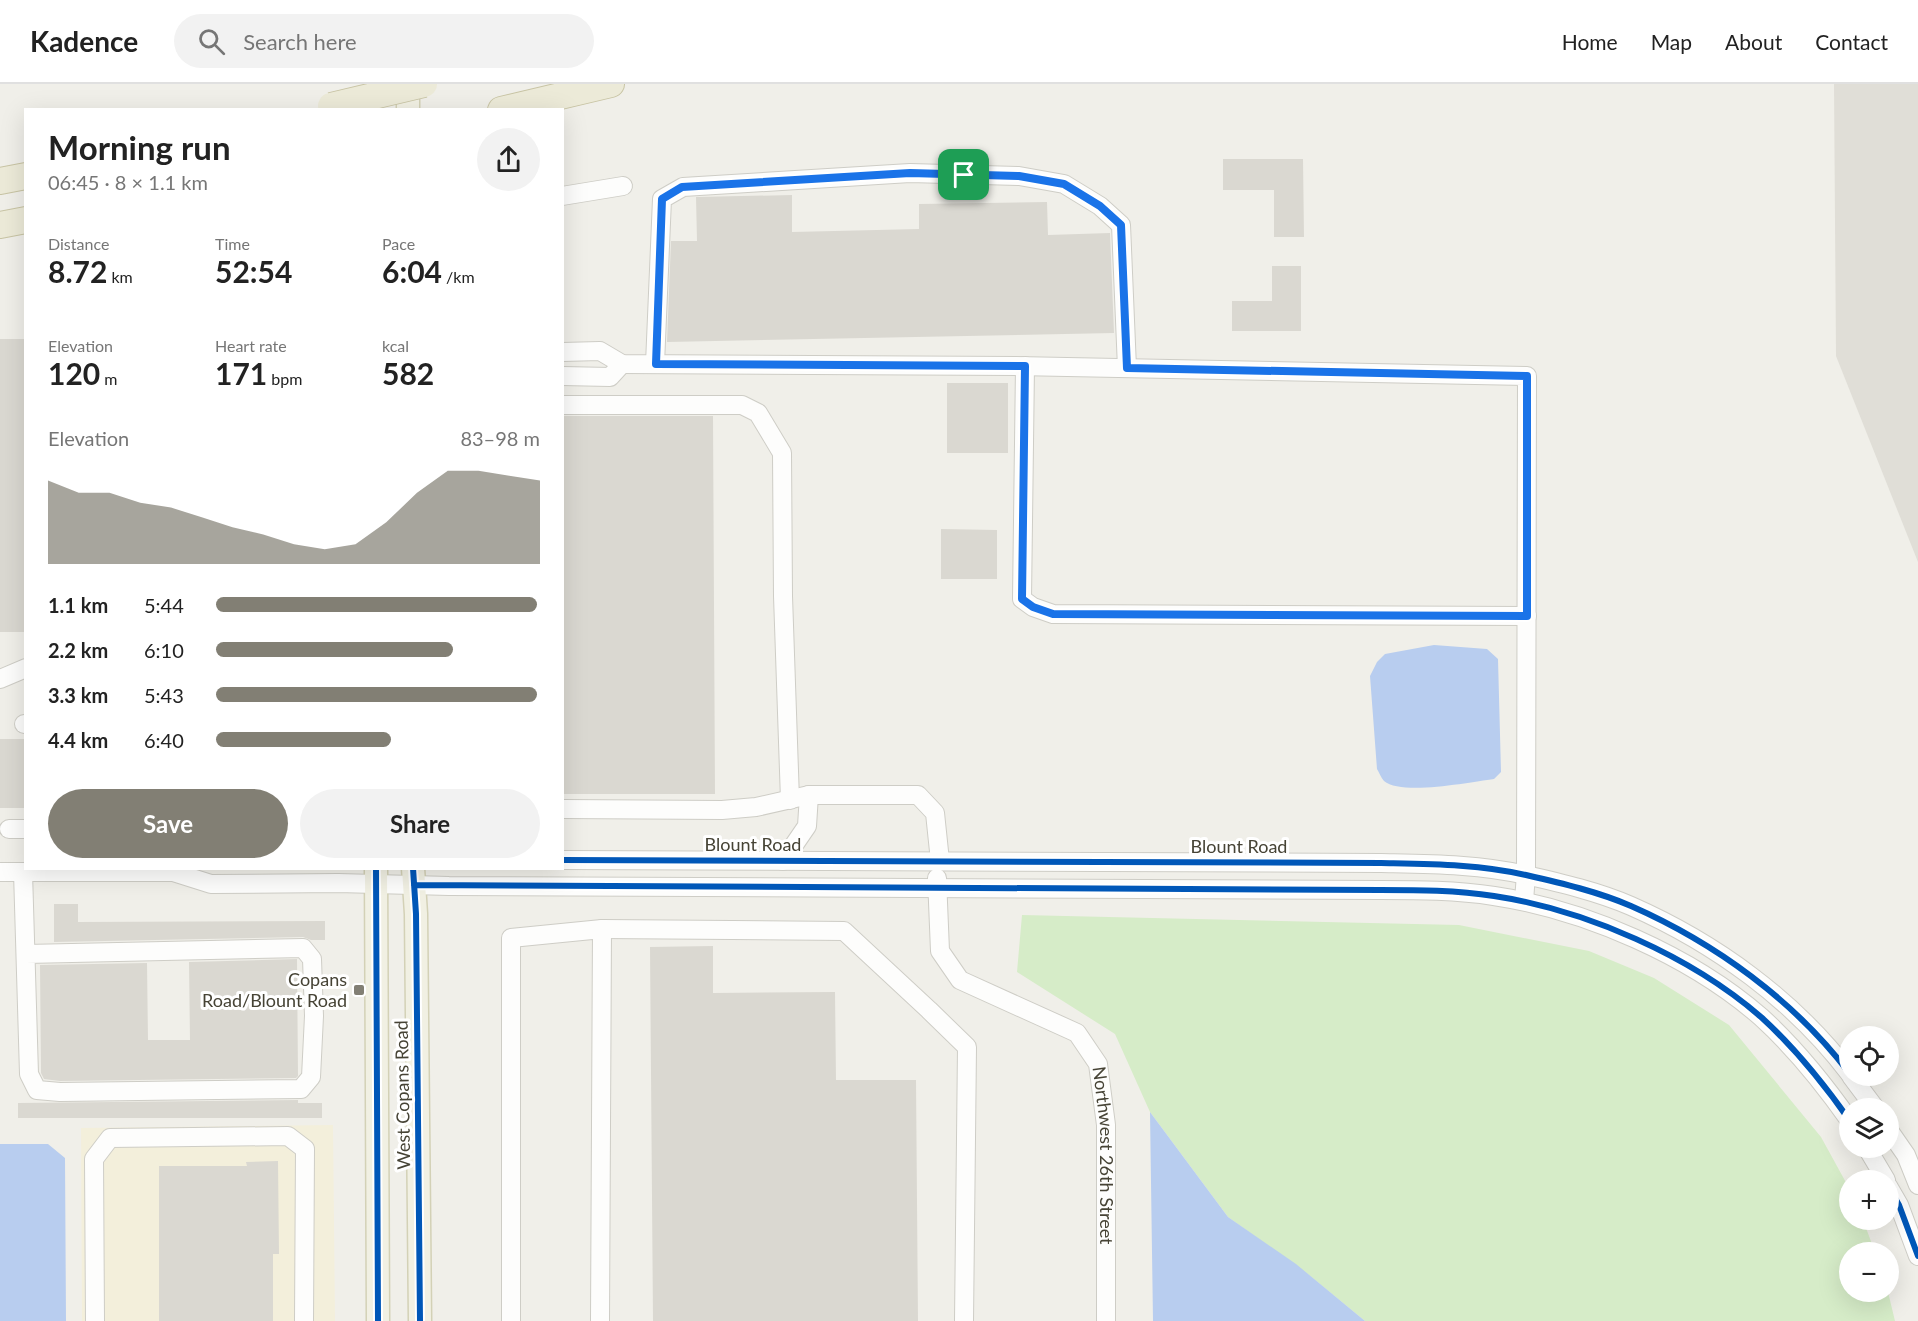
<!DOCTYPE html>
<html lang="en">
<head>
<meta charset="utf-8">
<style>
	:root { --surface:#fff; --page:#f2f2f2; --text:#222; --muted:#767676; --line:#e0e0e0; --accent:#827f74 }
	body { margin:0; font-family:Lato,sans-serif; background:var(--page); color:var(--text); height:100vh; display:flex; flex-direction:column; font-size:22px; white-space:nowrap }
	* { box-sizing:border-box; margin:0 }
	p { font-size:20px; color:var(--muted) }
	.icon { flex:none; width:33px; height:33px; fill:none; stroke:currentColor; stroke-width:2; stroke-linecap:round; stroke-linejoin:round }
	.map { position:relative; flex:1; overflow:hidden }
	.side { position:absolute; left:24px; top:24px; width:540px; height:762px; display:flex; flex-direction:column; background:var(--surface); border-radius:0px; box-shadow:0 6px 24px #0002 }
	.side>* { flex:none }
	.controls { position:absolute; left:1839px; top:942px; display:grid; gap:12px }
	.controls a { display:grid; place-items:center; width:60px; height:60px; border-radius:50%; background:var(--surface); box-shadow:0 6px 24px #0002; font-size:30px }
	.pin { position:absolute; display:grid; place-items:center; width:51px; height:51px; color:#fff; margin:-26px; border-radius:12px; box-shadow:0 3px 9px #0006 }
	.round { display:grid; place-items:center; flex:none; width:63px; height:63px; border-radius:32px; background:var(--page) }
	.head { display:flex; align-items:center; justify-content:space-between; height:102px; padding:0 24px }
	h1 { font-size:33px; font-weight:700; line-height:45px }
	.figures { display:grid; grid-template-columns:repeat(3,1fr); gap:9px; height:102px; padding:6px 24px }
	.figures div { display:grid; align-content:center }
	.figures b { font-size:30px; font-weight:700 }
	.figures small { font-size:16px; font-weight:400 }
	.figures p { font-size:16px }
	.chart { height:168px; padding:12px 24px }
	.chart p { display:flex; justify-content:space-between }
	.chart svg { width:100%; height:108px; margin-top:6px; fill:var(--accent); opacity:.7 }
	.action { display:flex; gap:12px; margin-top:auto; padding:12px 24px }
	.action a { flex:1; height:69px; border-radius:36px; background:var(--accent); color:#fff; font-size:24px; font-weight:700; line-height:69px; text-align:center }
	.action a+a { background:var(--page); color:var(--text) }
	ul { padding:0 24px; list-style:none; font-size:20px }
	li { display:grid; grid-template-columns:96px 72px 1fr; align-items:center; height:45px }
	li i { height:15px; border-radius:8px; background:var(--accent) }
	header { display:flex; align-items:center; gap:36px; box-sizing:border-box; height:84px; padding:0 30px; background:var(--surface); border-bottom:2px solid var(--line) }
	header strong { font-size:28px }
	nav { display:flex; gap:33px; margin-inline-start:auto; font-size:21px }
	.search { width:420px; height:54px; background:var(--page); display:flex; align-items:center; gap:15px; box-sizing:border-box; padding:0 21px; border-radius:33px; color:var(--muted); font-size:22px }
	.map>svg:first-child { display:block }
	.commercial { fill:#f3efdb }
	.industrial { fill:#e0ded7 }
	.green { fill:#d6ecc8 }
	.water { fill:#b8cdef }
	.building { fill:#dad8d1 }
	.lines { fill:none; stroke-linecap:round; stroke-linejoin:round }
	.minor-casing { stroke:#cecdc6; stroke-width:20 }
	.major-casing { stroke:#d3d1b6; stroke-width:25 }
	.highway-casing { stroke:#c8c4a4; stroke-width:28 }
	.minor { stroke:#fdfdfc; stroke-width:18 }
	.major { stroke:#f1f0e3; stroke-width:22 }
	.highway { stroke:#ecead8; stroke-width:26 }
	.highway-bridge-casing { stroke:#c8c4a4; stroke-width:28; stroke-linecap:butt }
	.highway-bridge { stroke:#ecead8; stroke-width:26 }
	.cycleway-casing { stroke:#fff; stroke-width:10 }
	.cycleway { stroke:#0057b8; stroke-width:6 }
	.route-casing { stroke:#fff; stroke-width:12 }
	.route { stroke:#1a73e8; stroke-width:8 }
	.poi-dot { fill:#827f74; stroke:#fff; stroke-width:2 }
	.labels { text-anchor:middle; stroke-width:6; stroke-linejoin:round; paint-order:stroke }
	.street-label { font-size:18px; fill:#464335; stroke:#fff }
	.poi-label { font-size:18px; fill:#464335; stroke:#fff; text-anchor:end }
</style>
</head>
<body>
<header>
<strong>Kadence</strong>
<div class="search"><svg class="icon" aria-label="search" viewBox="0 0 24 24"><circle cx="10" cy="10" r="6"/><path d="M15 15l6 6"/></svg>Search here</div>
<nav><a>Home</a><a>Map</a><a>About</a><a>Contact</a></nav>
</header>
<div class="map">
<svg width="1918" height="1237" viewBox="0 0 1918 1237">
	<rect width="100%" height="100%" fill="#f0efe9"/>
	<!-- commercial -->
	<path class="commercial" d="M333 1041 335 1237H82L81 1044Z"/>
	<!-- industrial -->
	<path class="industrial" d="M1834 0H1918V478L1836 272Z"/>
	<!-- green -->
	<path class="green" d="M1022 831 1459 841 1589 867 1654 894 1729 941 1821 1053 1849 1104 1850 1136H1863L1875 1168H1850V1208H1888L1895 1237H1365L1309 1191 1228 1133 1150 1028 1115 950 1017 888Z"/>
	<!-- water -->
	<path class="water" d="M1434 561 1487 565 1498 575 1501 688 1494 695C1470 698 1402 712 1384 697 1381 694 1379 688 1377 685L1370 592 1377 578 1385 570Z
		M1150 1028 1228 1133 1296 1180 1365 1237H1153Z
		M0 1060H48L65 1074 66 1237H0Z"/>
	<!-- building -->
	<path class="building" d="M1223 75H1303L1304 153H1274V106H1223Z
		M792 111V148L919 145V120L1047 118 1048 151 1110 149 1114 249 667 258 671 157H697L696 113Z
		M1272 182H1301V247H1232V217H1272Z
		M0 255H26V548H0Z
		M947 299H1008V369H947Z
		M562 332H713L715 710H562Z
		M941 445 997 446V495H941Z
		M0 655H26V724H0Z
		M54 820H78V838L325 837V856H311L303 853 54 858Z
		M713 862V909L835 908 836 996H916L918 1237H653L650 863Z
		M297 875 298 992 296 994 60 997 44 995 41 989 40 881 147 879 148 956H190L189 878Z
		M298 1016V1019H322V1034H18V1019Z
		M278 1077 279 1170H273V1237H159V1082H247L246 1078Z"/>
	<g class="lines">
		<!-- minor casing -->
		<g class="minor-casing">
			<g id="minor">
				<path d="M562 112 623 102"/>
				<path d="M562 268 600 267 622 280 1016 282 1527 292 1526 790 1524 817"/>
				<path d="M655 280 662 115 683 103 910 89 1019 92 1064 100 1100 122 1121 141 1127 284"/>
				<path d="M1025 282 1022 515 1033 523 1053 530 1527 532"/>
				<path d="M562 292 610 293 622 280"/>
				<path d="M562 321H742L758 329 782 369 783 512 790 716"/>
				<path d="M0 595 26 584"/>
				<path d="M24 640H26"/>
				<path d="M562 725 722 726 756 723 809 711H918L935 729 940 777"/>
				<path d="M9 745H26"/>
				<path d="M562 776 1381 779C1429 780 1479 780 1526 791 1561 799 1599 808 1631 822 1715 859 1794 916 1850 990"/>
				<path d="M783 777 807 742 809 711"/>
				<path d="M0 788H173L211 800 338 799 449 802 1380 806C1418 806 1456 806 1494 812 1586 826 1691 872 1761 933 1794 963 1824 1000 1850 1037"/>
				<path d="M23 788 29 990 37 1006 60 1008 301 1005 311 993 314 932 312 875 303 864 26 870"/>
				<path id="s1" d="M937 794 940 867 960 896 1077 949 1098 980 1106 1041V1237"/>
				<path d="M602 845 844 847 929 926 967 963 964 1237"/>
				<path d="M1851 992 1875 1024"/>
				<path d="M1888 1045 1906 1071 1918 1101"/>
				<path d="M1867 1064 1886 1096"/>
				<path d="M1888 1102 1899 1121 1918 1172"/>
				<path d="M95 1237 94 1075 110 1054 288 1052 305 1065 304 1237"/>
				<path d="M511 1237V854L602 845 600 1237"/>
			</g>
		</g>
		<!-- major casing -->
		<g class="major-casing">
			<path id="major" d="M408 0V26
				M376 784 378 1237
				M413 784 416 830 420 1237"/>
		</g>
		<!-- highway casing -->
		<g class="highway-casing">
			<path id="highway" d="M501 26 611 0
				M0 97 26 92
				M0 141 26 136"/>
		</g>
		<!-- minor -->
		<use href="#minor" class="minor"/>
		<!-- major -->
		<use href="#major" class="major"/>
		<!-- highway -->
		<use href="#highway" class="highway"/>
		<!-- highway-bridge casing -->
		<g class="highway-bridge-casing">
			<path id="highway-bridge" d="M331 22 424 0"/>
		</g>
		<!-- highway-bridge -->
		<use href="#highway-bridge" class="highway-bridge"/>
		<!-- cycleway casing -->
		<g class="cycleway-casing">
			<path id="cycleway" d="M562 776 1381 779C1429 780 1479 780 1526 791 1561 799 1599 808 1631 822 1715 859 1794 916 1850 990
				M376 784 378 1237
				M413 784 416 830 420 1237
				M414 801 1380 806C1418 806 1456 806 1494 812 1586 826 1691 872 1761 933 1794 963 1824 1000 1850 1037
				M1888 1102 1899 1121 1918 1172"/>
		</g>
		<!-- cycleway -->
		<use href="#cycleway" class="cycleway"/>
	</g>
	<g class="lines">
		<!-- route casing -->
		<g class="route-casing">
			<path id="route" d="M910 89 1019 92 1064 100 1100 122 1121 141 1127 284 1527 292V532L1053 530 1033 523 1022 515 1025 282 656 280 662 115 682 103Z"/>
		</g>
		<!-- route -->
		<use href="#route" class="route"/>
	</g>
	<!-- markers -->
	<rect class="poi-dot" x="353" y="900" width="12" height="12" rx="3"/>
	<g class="labels">
		<!-- street labels -->
		<g class="street-label">
			<text x="753" y="767">Blount Road</text>
			<text x="1239" y="769">Blount Road</text>
			<text transform="translate(403 1011) rotate(-91)" y="6">West Copans Road</text>
			<text dy="6" stroke="none"><textPath href="#s1" startOffset="366">Northwest 26th Street</textPath></text>
		</g>
		<!-- poi labels -->
		<g class="poi-label">
			<text x="347" y="902">Copans<tspan x="347" dy="21">Road/Blount Road</tspan></text>
		</g>
	</g>
</svg>
<div class="controls">
<a><svg class="icon" aria-label="locate" viewBox="0 0 24 24"><circle cx="12" cy="12" r="6"/><path d="M12 2v4M12 18v4M2 12h4M18 12h4"/></svg></a>
<a><svg class="icon" aria-label="layers" viewBox="0 0 24 24"><path d="M12 4l9 5-9 5-9-5zM3 14l9 5 9-5"/></svg></a>
<a>+</a>
<a>−</a>
</div>
<div class="pin" style="left:964px;top:91px;background:#1e9e55"><svg class="icon" aria-label="arrive" viewBox="0 0 24 24"><path d="M6 21V4h12l-3 4 3 4H6"/></svg></div>
<section class="side">
<div class="head"><div><h1>Morning run</h1><p>06:45 · 8 × 1.1 km</p></div><a class="round"><svg class="icon" aria-label="share" viewBox="0 0 24 24"><path d="M12 15V3M7 8l5-5 5 5M5 13v7h14v-7"/></svg></a></div>
<div class="figures">
<div><p>Distance</p><b>8.72<small> km</small></b></div>
<div><p>Time</p><b>52:54</b></div>
<div><p>Pace</p><b>6:04<small> /km</small></b></div>
</div>
<div class="figures">
<div><p>Elevation</p><b>120<small> m</small></b></div>
<div><p>Heart rate</p><b>171<small> bpm</small></b></div>
<div><p>kcal</p><b>582</b></div>
</div>
<div class="chart"><p><span>Elevation</span>83–98 m</p>
<svg viewBox="0 0 160 44" preserveAspectRatio="none"><path d="M0 44V10L10 15L20 15L30 19L40 21L50 25L60 29L70 32L80 36L90 38L100 36L110 27L120 15L130 6L140 6L150 8L160 10V44z"/></svg>
</div>
<ul>
<li><b>1.1 km</b>5:44<i style="width:99%"></i></li>
<li><b>2.2 km</b>6:10<i style="width:73%"></i></li>
<li><b>3.3 km</b>5:43<i style="width:99%"></i></li>
<li><b>4.4 km</b>6:40<i style="width:54%"></i></li>
</ul>
<div class="action"><a>Save</a><a>Share</a></div>
</section>
</div>
</body>
</html>
